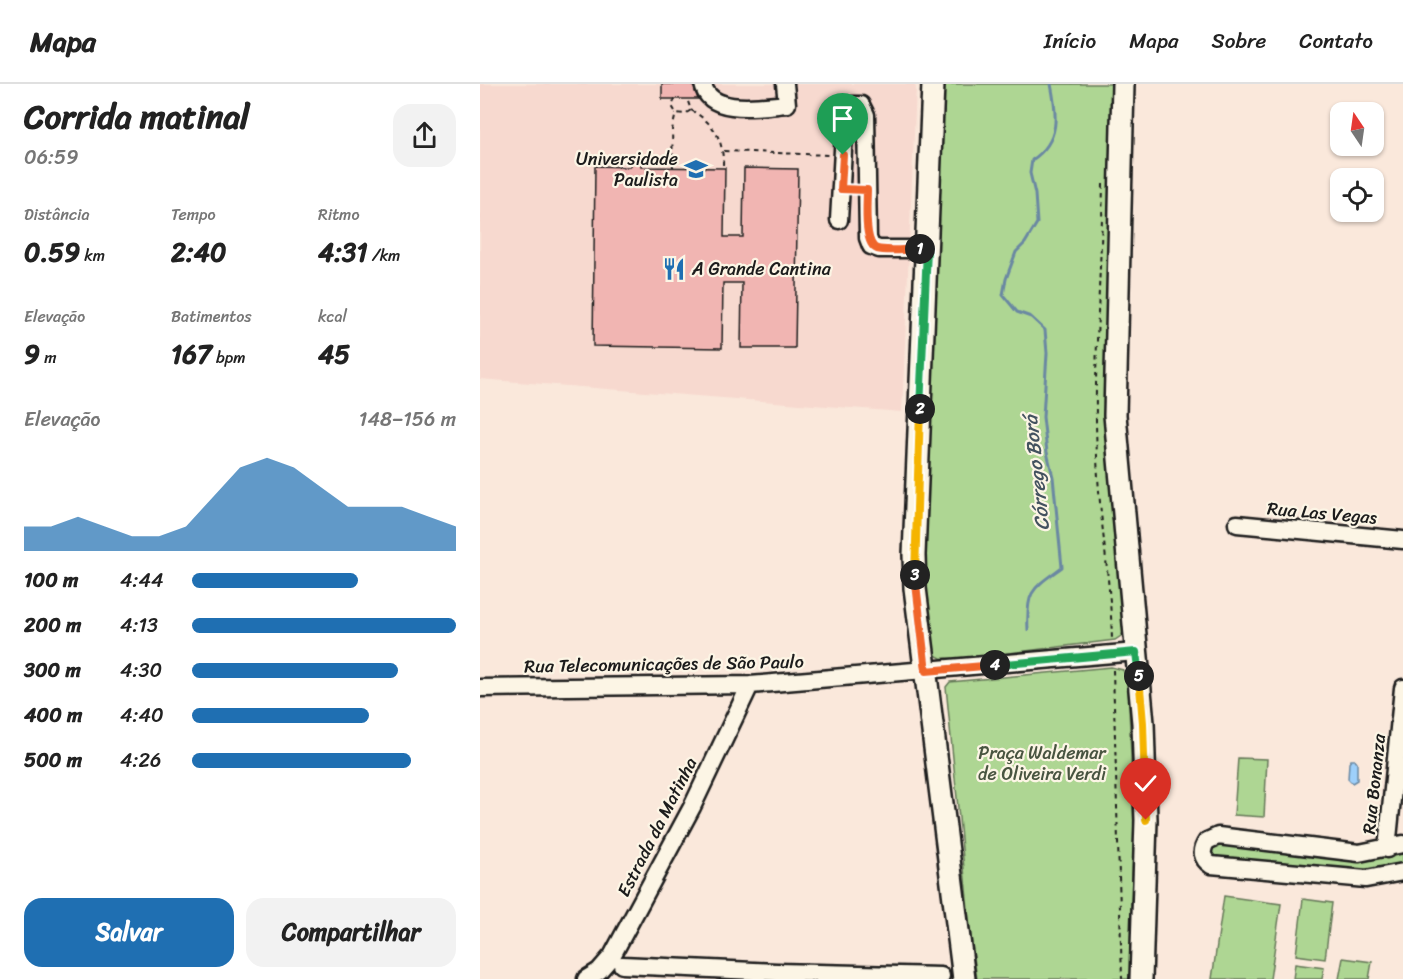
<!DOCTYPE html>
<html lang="pt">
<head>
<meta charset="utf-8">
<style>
	:root { --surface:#fff; --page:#f2f2f2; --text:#222; --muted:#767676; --line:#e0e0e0; --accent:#1f6fb2 }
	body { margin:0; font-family:Sriracha,sans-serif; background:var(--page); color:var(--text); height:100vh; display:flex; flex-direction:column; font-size:22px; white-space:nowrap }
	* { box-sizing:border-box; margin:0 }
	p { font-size:20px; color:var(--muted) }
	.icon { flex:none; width:33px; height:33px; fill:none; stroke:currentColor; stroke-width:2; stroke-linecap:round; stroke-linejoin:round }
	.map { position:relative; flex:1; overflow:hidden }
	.sheet { display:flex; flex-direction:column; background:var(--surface); width:480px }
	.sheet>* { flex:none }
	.needle { width:39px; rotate:347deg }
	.fabs { position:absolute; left:850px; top:18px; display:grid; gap:12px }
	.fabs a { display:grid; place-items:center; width:54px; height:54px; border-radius:12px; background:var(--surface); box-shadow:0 2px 4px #0004; font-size:30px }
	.pin { position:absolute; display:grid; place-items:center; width:51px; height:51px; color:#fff; margin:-62px -26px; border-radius:50% 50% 50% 0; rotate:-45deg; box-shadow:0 0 6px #0007 }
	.pin .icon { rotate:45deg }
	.km { position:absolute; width:30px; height:30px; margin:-15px; border-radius:50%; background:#222; color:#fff; font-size:16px; line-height:30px; text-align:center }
	.round { display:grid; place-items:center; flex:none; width:63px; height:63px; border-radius:18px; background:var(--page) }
	.head { display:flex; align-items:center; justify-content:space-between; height:102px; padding:0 24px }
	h1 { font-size:33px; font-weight:700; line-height:45px }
	.stats { display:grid; grid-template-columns:repeat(3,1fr); gap:9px; height:102px; padding:6px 24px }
	.stats div { display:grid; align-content:center }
	.stats b { font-size:26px; font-weight:700 }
	.stats small { font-size:16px; font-weight:400 }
	.stats p { font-size:16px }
	.chart { height:168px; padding:12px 24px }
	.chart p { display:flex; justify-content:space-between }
	.chart svg { width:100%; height:108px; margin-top:6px; fill:var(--accent); opacity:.7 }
	.primary-button { display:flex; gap:12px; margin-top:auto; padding:12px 24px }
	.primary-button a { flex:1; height:69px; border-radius:18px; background:var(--accent); color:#fff; font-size:24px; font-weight:700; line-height:69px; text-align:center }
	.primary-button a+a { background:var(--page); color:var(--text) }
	ul { padding:0 24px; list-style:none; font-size:20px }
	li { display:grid; grid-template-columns:96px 72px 1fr; align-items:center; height:45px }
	li i { height:15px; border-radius:8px; background:var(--accent) }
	header { display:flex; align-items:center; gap:36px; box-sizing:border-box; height:84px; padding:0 30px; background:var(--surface); border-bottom:2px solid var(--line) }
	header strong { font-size:28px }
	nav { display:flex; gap:33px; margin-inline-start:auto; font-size:21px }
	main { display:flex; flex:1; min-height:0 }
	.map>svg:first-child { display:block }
	.built { fill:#f7d9cf }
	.green { fill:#aed693; stroke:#657958; stroke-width:1.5 }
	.water { fill:#9ed0fb; stroke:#6a88a2; stroke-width:1.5 }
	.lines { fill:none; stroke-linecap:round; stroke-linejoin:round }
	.stream { stroke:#6a88a2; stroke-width:3 }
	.building { fill:#f1b5b2; stroke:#1c1c1c; stroke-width:1.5 }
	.minor-casing { stroke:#1c1c1c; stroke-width:21 }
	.major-casing { stroke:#1c1c1c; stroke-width:26 }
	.path { stroke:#1c1c1c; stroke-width:2; stroke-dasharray:4.5 4.5; stroke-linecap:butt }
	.minor { stroke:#fcf5e5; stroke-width:16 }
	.major { stroke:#fcf5e5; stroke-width:21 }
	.split-1-casing { stroke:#fff; stroke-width:12 }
	.split-2-casing { stroke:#fff; stroke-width:12 }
	.split-3-casing { stroke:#fff; stroke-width:12 }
	.split-4-casing { stroke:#fff; stroke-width:12 }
	.split-5-casing { stroke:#fff; stroke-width:12 }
	.split-6-casing { stroke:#fff; stroke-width:12 }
	.split-1 { stroke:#f0652b; stroke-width:8 }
	.split-2 { stroke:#22a559; stroke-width:8 }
	.split-3 { stroke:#f5b400; stroke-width:8 }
	.split-4 { stroke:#f0652b; stroke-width:8 }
	.split-5 { stroke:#22a559; stroke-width:8 }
	.split-6 { stroke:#f5b400; stroke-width:8 }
	.labels { text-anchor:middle; stroke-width:4.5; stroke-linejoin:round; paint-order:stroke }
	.poi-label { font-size:18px; fill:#1c1c1c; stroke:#fcf5e5; text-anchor:end }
	.street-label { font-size:18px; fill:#1c1c1c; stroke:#fcf5e5 }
	.park-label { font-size:18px; fill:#485440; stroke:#fcf5e5 }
	.water-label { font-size:20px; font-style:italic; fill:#43525f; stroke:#fcf5e5 }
</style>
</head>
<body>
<header>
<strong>Mapa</strong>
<nav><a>Início</a><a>Mapa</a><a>Sobre</a><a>Contato</a></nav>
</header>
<main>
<section class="sheet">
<div class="head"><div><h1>Corrida matinal</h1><p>06:59</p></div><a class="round"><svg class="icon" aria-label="share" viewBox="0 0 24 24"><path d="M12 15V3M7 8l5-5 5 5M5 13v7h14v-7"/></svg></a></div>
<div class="stats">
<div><p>Distância</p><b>0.59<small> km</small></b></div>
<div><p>Tempo</p><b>2:40</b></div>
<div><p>Ritmo</p><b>4:31<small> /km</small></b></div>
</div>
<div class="stats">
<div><p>Elevação</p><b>9<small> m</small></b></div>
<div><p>Batimentos</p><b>167<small> bpm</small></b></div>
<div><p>kcal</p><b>45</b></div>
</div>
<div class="chart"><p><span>Elevação</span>148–156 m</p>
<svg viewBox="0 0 160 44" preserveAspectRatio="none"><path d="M0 44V34L10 34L20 30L30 34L40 38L50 38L60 34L70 22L80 10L90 6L100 10L110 18L120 26L130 26L140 26L150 30L160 34V44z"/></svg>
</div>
<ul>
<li><b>100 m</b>4:44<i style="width:63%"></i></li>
<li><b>200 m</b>4:13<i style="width:100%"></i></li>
<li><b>300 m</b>4:30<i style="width:78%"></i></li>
<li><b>400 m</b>4:40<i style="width:67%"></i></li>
<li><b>500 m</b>4:26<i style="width:83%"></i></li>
</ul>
<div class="primary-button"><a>Salvar</a><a>Compartilhar</a></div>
</section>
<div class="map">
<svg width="923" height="895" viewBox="0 0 923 895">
	<rect width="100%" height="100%" fill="#fae8db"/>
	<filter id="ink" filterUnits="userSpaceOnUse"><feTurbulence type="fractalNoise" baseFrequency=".0167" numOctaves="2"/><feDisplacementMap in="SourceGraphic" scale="12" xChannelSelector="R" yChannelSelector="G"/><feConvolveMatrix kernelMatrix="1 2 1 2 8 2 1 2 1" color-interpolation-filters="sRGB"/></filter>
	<g filter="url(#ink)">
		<!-- built -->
		<path class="built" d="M0 0H434L436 4 422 328 0 295Z"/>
		<!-- green -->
		<path class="green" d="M461 0H637L645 545 641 552 635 556 480 575 461 574 455 571 452 562 443 465 451 319Z
			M631 583 643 586 648 598 654 748 651 817V895H497L490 845 466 603 470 598Z
			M758 674 787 675 784 733 754 731Z
			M739 760 872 776 913 771 923 767V784L885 790 732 776 731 768 734 763Z
			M744 812 801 820 790 895H732Z
			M823 815 852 819 845 875 816 871Z
			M863 874 892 878 889 895H859Z
			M815 880 844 884 842 895H813Z"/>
		<!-- water -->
		<path class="water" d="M871 676H875L877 679V696L872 699 868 695 869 679Z"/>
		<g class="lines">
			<!-- stream -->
			<path class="stream" d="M548 546C546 506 552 505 582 483L573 393 567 368 563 333 567 269 565 246 551 233 537 228 523 211 526 195 536 168 545 159 557 139 555 110 550 89 552 76C581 57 577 30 571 0"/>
		</g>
		<!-- building -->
		<path class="building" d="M182 0H213L218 15H182Z
			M150 77H161V83L245 84 244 153H263L264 84 318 85 315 264H261L262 199H243L242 264 113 262 115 82 150 83Z"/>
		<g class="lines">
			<!-- minor casing -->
			<g class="minor-casing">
				<path id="minor" d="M223 0C229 32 283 22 307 20L305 0
					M359 136 365 31 368 24 374 21H381L386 31 388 154 391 162 399 165H447
					M757 440 923 456
					M0 604 270 601 656 568
					M923 760 879 769 738 752 727 757C720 767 722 775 731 781L886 795 923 788
					M907 765 923 604
					M142 881 297 888 461 892
					M106 895 119 887 132 872 212 723 270 601"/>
			</g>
			<!-- major casing -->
			<g class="major-casing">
				<path id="major" d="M453 0 434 471 435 504 484 895
					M643 0 635 331 663 639 666 736 661 895"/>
			</g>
			<!-- path -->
			<path class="path" d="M195 15 192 22 196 29 205 30 211 26 207 15
				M211 26C235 40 244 56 243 84
				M244 67 349 71
				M193 83 192 46 196 29
				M623 100C621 190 613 282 617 372 619 435 631 496 632 558
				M633 586 642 895"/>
			<!-- minor -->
			<use href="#minor" class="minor"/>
			<!-- major -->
			<use href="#major" class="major"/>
		</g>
	</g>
	<g class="lines" filter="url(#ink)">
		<!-- split-1 casing -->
		<g class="split-1-casing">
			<path id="split-1" d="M363 71 361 105 387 106C387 119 383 160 397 165 409 168 427 165 440 165"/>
		</g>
		<!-- split-2 casing -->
		<g class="split-2-casing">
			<path id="split-2" d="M440 165H447L440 325"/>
		</g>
		<!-- split-3 casing -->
		<g class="split-3-casing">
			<path id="split-3" d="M435 491 440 325"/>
		</g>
		<!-- split-4 casing -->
		<g class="split-4-casing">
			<path id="split-4" d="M435 491 446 587 515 581"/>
		</g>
		<!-- split-5 casing -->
		<g class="split-5-casing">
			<path id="split-5" d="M515 581 656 568 659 592"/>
		</g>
		<!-- split-6 casing -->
		<g class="split-6-casing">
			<path id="split-6" d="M659 592 663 639 666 736"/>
		</g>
		<!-- split-1 -->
		<use href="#split-1" class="split-1"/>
		<!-- split-2 -->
		<use href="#split-2" class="split-2"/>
		<!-- split-3 -->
		<use href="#split-3" class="split-3"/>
		<!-- split-4 -->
		<use href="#split-4" class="split-4"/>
		<!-- split-5 -->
		<use href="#split-5" class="split-5"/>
		<!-- split-6 -->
		<use href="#split-6" class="split-6"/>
	</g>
	<!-- icons -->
	<defs>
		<g id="university-bare" transform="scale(1.8)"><path d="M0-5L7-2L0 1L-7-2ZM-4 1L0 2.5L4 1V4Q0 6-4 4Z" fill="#1f6fb2" stroke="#fcf5e5" stroke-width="2.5" paint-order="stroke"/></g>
		<g id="restaurant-bare" transform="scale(1.8)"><path d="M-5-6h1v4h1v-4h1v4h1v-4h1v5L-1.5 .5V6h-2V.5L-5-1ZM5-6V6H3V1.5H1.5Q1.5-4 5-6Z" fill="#1f6fb2" stroke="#fcf5e5" stroke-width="2.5" paint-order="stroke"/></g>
	</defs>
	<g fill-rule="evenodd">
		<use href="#university-bare" x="216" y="85"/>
		<use href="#restaurant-bare" x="194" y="185"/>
	</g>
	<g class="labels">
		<!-- poi labels -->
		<g class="poi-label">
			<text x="198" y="81">Universidade<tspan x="198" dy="21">Paulista</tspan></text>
			<text x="212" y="191" text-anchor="start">A Grande Cantina</text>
		</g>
		<!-- street labels -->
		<g class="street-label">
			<text transform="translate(842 429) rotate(5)" y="6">Rua Las Vegas</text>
			<text transform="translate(184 580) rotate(-1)" y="6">Rua Telecomunicações de São Paulo</text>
			<text transform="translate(894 700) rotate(-84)" y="6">Rua Bonanza</text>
			<text transform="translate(177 743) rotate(-63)" y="6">Estrada da Matinha</text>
		</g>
		<!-- park labels -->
		<g class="park-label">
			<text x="562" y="675">Praça Waldemar<tspan x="562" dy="21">de Oliveira Verdi</tspan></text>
		</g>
		<!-- water labels -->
		<g class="water-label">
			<text transform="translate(556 389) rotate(-96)" y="7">Córrego Borá</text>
		</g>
	</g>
</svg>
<div class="fabs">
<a><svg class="needle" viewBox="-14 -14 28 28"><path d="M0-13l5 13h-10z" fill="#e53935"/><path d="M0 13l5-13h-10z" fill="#767676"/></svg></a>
<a><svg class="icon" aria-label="locate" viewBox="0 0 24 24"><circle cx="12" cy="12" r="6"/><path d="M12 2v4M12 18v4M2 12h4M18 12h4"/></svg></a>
</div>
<div class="pin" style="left:363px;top:71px;background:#1e9e55"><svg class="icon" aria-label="arrive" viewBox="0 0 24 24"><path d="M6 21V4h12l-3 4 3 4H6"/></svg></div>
<div class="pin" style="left:666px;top:736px;background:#d93025"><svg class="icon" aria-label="check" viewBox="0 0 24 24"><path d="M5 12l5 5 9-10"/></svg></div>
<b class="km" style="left:440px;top:165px">1</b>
<b class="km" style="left:440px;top:325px">2</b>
<b class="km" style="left:435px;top:491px">3</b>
<b class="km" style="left:515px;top:581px">4</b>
<b class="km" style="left:659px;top:592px">5</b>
</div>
</main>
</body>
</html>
